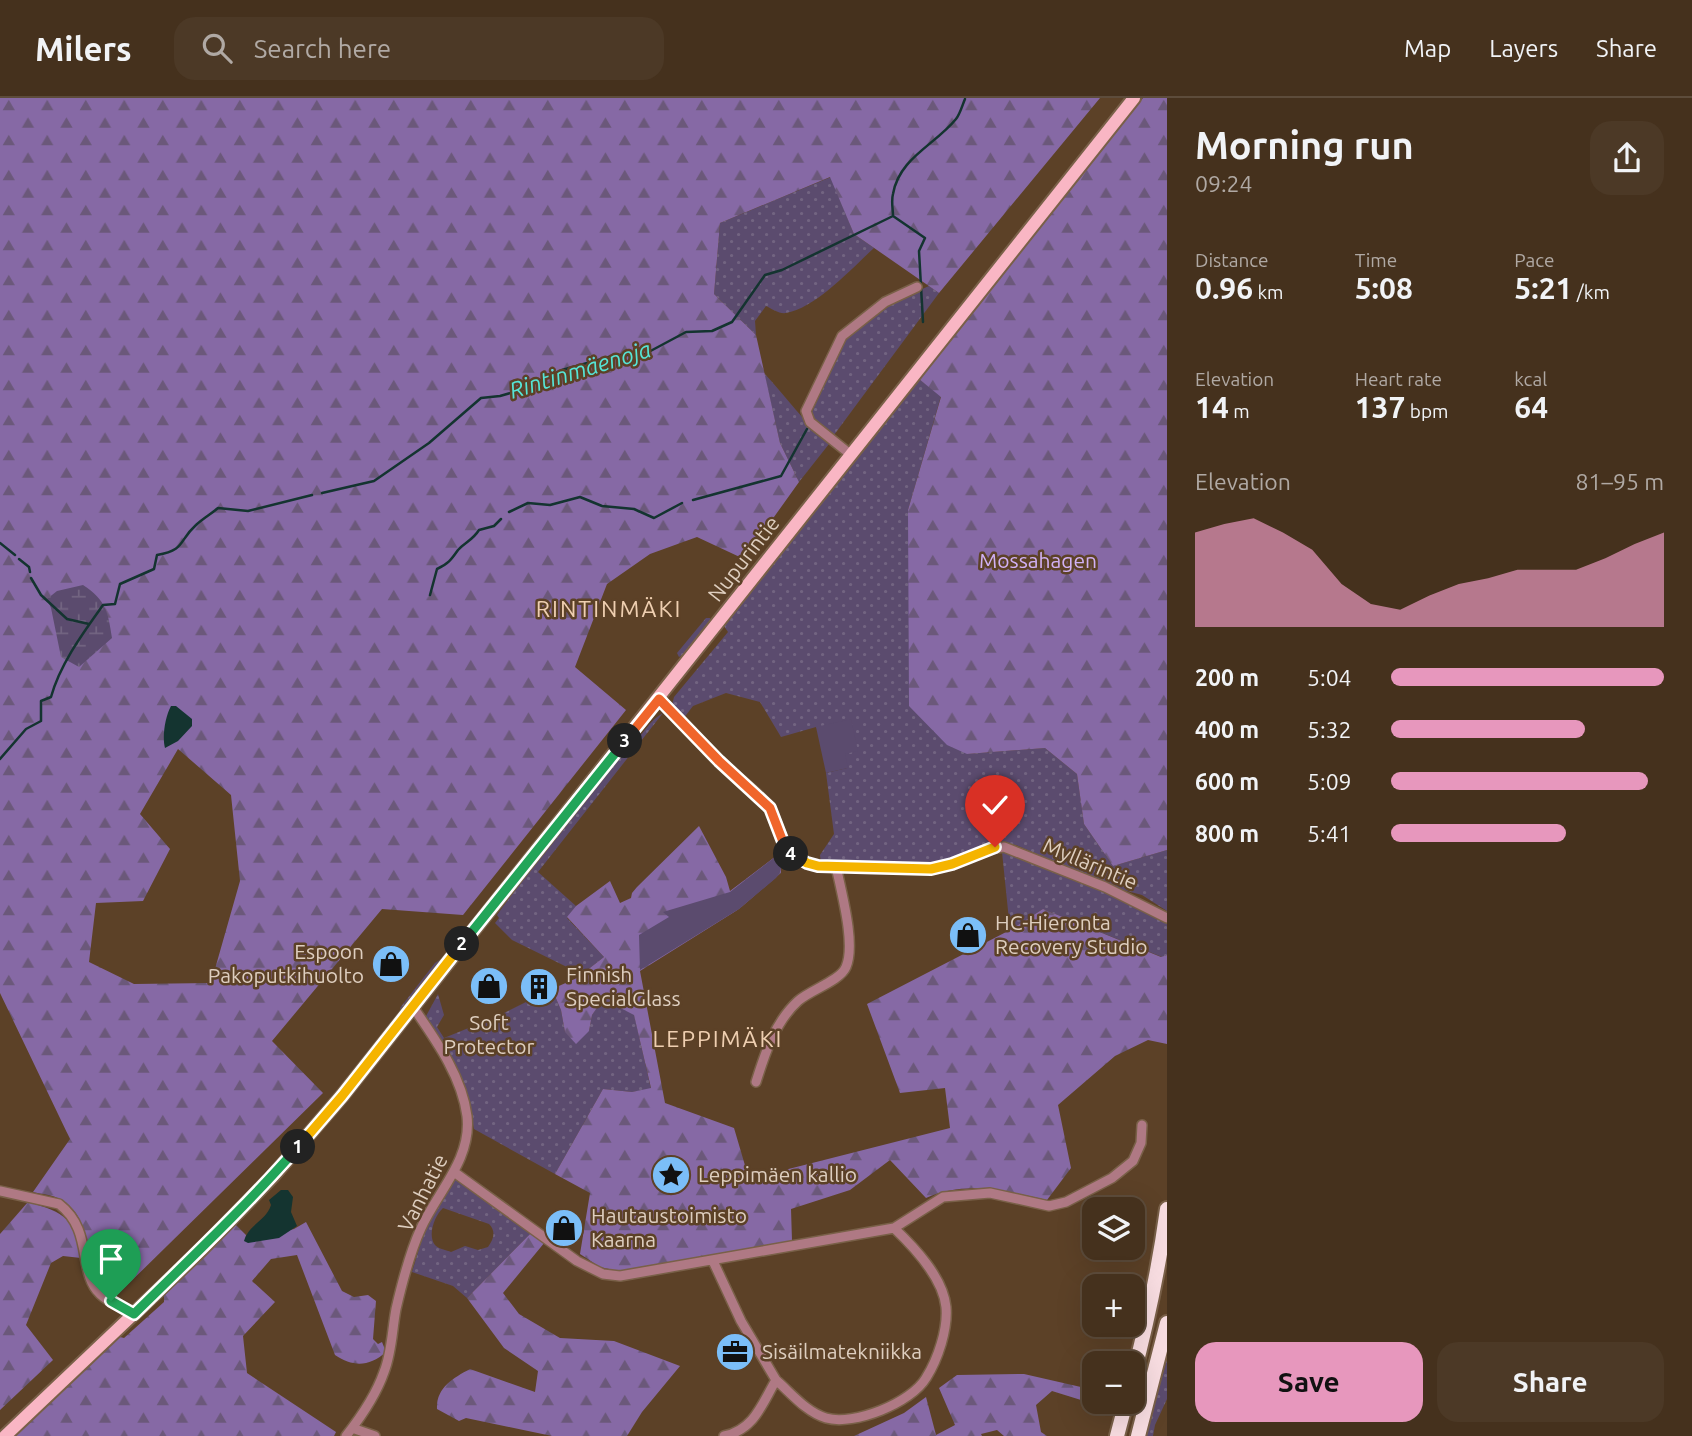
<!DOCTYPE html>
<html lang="en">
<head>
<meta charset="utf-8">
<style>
	:root { --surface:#45311d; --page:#4c3926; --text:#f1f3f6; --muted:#b0a9a4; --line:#5d4c3b; --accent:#e797bd }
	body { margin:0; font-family:Ubuntu,sans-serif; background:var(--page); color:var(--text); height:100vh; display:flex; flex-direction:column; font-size:26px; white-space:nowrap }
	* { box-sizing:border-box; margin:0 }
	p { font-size:23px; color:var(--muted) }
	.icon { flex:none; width:38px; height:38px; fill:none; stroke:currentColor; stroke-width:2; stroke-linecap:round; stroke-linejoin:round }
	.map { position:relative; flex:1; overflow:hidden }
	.side { display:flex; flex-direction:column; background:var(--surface); width:525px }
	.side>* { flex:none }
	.tools { position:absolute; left:1082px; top:1099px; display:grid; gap:14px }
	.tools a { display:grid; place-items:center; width:63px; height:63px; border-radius:14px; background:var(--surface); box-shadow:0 7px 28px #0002,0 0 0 2px var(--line); font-size:35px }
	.pin { position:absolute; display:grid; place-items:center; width:60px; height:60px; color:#fff; margin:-72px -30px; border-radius:50% 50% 50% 0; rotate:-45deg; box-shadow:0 0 7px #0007 }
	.pin .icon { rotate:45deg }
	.km { position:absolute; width:35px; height:35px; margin:-18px; border-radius:50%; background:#222; color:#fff; font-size:19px; line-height:35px; text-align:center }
	.round { display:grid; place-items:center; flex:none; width:74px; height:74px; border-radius:21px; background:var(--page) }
	.headline { display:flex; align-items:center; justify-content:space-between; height:119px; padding:0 28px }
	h1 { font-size:38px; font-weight:700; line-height:52px }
	.stats { display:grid; grid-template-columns:repeat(3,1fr); gap:10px; height:119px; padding:7px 28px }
	.stats div { display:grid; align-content:center }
	.stats b { font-size:30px; font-weight:700 }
	.stats small { font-size:19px; font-weight:400 }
	.stats p { font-size:19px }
	.chart { height:196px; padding:14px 28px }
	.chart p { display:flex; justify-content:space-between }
	.chart svg { width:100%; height:126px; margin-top:7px; fill:var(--accent); opacity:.7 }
	.primary-button { display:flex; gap:14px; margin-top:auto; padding:14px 28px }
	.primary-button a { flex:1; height:80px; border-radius:21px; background:var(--accent); color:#111; font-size:28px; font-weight:700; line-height:80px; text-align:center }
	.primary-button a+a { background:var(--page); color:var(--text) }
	ul { padding:0 28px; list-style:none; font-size:23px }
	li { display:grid; grid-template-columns:112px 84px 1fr; align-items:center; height:52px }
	li i { height:18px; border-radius:9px; background:var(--accent) }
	header { display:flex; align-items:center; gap:42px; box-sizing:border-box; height:98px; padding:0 35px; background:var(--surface); border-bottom:2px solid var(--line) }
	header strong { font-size:33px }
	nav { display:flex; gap:38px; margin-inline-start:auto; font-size:24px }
	.search { width:490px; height:63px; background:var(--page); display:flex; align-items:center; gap:18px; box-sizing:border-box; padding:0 24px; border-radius:21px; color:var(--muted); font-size:26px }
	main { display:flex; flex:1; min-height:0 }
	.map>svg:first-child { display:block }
	.grass { fill:url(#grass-dots); fill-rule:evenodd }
	.forest { fill:url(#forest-firs); fill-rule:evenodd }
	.wetland { fill:url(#wetland-marsh) }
	.park { fill:#5b4b6e }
	.water { fill:#143430 }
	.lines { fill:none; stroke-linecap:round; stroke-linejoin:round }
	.stream { stroke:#143430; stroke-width:2.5 }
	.minor-casing { stroke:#796048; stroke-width:12 }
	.major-casing { stroke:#796048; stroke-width:16 }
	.highway-casing { stroke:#796048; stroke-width:18 }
	.minor { stroke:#af7984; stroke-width:9 }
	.major { stroke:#f9b6c4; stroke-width:12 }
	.highway { stroke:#f8dde1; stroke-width:14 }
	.split-1-casing { stroke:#fff; stroke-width:14 }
	.split-2-casing { stroke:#fff; stroke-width:14 }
	.split-3-casing { stroke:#fff; stroke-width:14 }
	.split-4-casing { stroke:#fff; stroke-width:14 }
	.split-5-casing { stroke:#fff; stroke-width:14 }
	.split-1 { stroke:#22a559; stroke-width:9 }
	.split-2 { stroke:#f5b400; stroke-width:9 }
	.split-3 { stroke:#22a559; stroke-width:9 }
	.split-4 { stroke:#f0652b; stroke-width:9 }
	.split-5 { stroke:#f5b400; stroke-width:9 }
	.labels { text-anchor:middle; stroke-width:5; stroke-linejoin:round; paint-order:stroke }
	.street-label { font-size:21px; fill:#decebf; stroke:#5c4127 }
	.park-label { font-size:21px; fill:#d1b1f5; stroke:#5c4127 }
	.poi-label { font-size:21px; fill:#decebf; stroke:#5c4127; text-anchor:start }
	.water-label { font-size:23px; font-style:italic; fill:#55e5d7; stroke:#5c4127 }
	.neighbourhood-label { font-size:23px; letter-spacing:2px; fill:#efcfb1; stroke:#5c4127 }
</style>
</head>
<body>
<header>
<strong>Milers</strong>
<div class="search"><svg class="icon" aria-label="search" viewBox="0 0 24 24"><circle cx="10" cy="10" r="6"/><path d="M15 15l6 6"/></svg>Search here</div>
<nav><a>Map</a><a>Layers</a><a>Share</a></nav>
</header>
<main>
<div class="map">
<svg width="1167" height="1338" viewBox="0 0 1167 1338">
	<defs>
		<pattern id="grass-dots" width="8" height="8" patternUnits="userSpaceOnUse" patternTransform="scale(1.75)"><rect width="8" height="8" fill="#5b4b6e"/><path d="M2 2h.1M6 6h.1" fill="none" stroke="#726481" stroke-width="1.8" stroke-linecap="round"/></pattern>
		<pattern id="forest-firs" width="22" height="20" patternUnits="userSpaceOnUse" patternTransform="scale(1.75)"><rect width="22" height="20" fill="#8669a5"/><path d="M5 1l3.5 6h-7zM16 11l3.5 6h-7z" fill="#6b587a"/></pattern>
		<pattern id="wetland-marsh" width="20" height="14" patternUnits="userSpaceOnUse" patternTransform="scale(1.75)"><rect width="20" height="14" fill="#5b4b6e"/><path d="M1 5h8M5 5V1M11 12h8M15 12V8" fill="none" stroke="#726481"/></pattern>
	</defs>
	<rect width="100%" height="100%" fill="#5c4127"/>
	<!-- grass -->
	<path class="grass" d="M831 79 854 136 874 150C852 170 816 210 786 215 779 216 772 211 766 208L755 223 756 237 714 196 720 125Z
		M929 188 939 195 834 337 818 327 811 316 846 240 889 206Z
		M764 275C786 299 805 325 829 346L799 384 780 345Z
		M919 281 941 298 908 412 967 656 1045 650 1077 676 1084 726 1113 768 1167 752V813L1142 797 1116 790 1016 747C987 745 959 763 931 768L821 765 820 757 834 736 826 675 847 670 816 629 781 639 760 604 726 595 693 608 683 621 672 607 674 599 728 534 724 528Z
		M706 520H710L711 524 686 555 679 559 677 555Z
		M663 615 538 774 576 808 567 820 604 859 577 880 573 872 512 842 495 825 499 820 497 817C540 758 584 700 633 646 644 635 650 622 663 615Z
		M1002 754 1016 756 1107 794 1167 824V857L1162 859 1043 811 1010 832Z
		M441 861 442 863 401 913 400 910 435 865Z
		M552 891 561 912 565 934 589 933 592 917 603 900 634 916 651 991 632 994 603 991 555 1076 474 1031C468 990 447 956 425 920L438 896 444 917 437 929 444 940 498 918Z
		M455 1082H460L532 1134 467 1200 453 1188 412 1174C422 1142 431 1105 455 1082ZM443 1110 489 1126C496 1133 494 1141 488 1149L478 1152 465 1148 451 1154C447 1152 438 1151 435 1147 427 1137 435 1117 443 1110Z
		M1167 1261V1301L1155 1327 1153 1338H1146Z"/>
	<!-- forest -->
	<path class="forest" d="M0 0H1100L939 195 854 136 830 79 720 125 714 196 756 237 780 345 799 384 744 461 697 439 650 456 607 486 575 569 626 612 463 817 382 811 272 943 323 995 116 1198C112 1195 106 1192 102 1189 81 1168 97 1122 60 1101 53 1097 42 1096 33 1094L70 1041 0 895ZM178 651 231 697 240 783 211 885 134 886 89 864 96 805 143 803 170 751 140 716Z
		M1143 0H1167V752L1113 768 1084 726 1077 676 1045 650 967 656 947 647 909 608 908 412 941 299 919 281Z
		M699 728 726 779 730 793 780 755 781 775 739 811 640 873 665 1005 734 1030 749 1081 950 1030 945 990 900 995 867 906 1010 832 1043 811 1161 859 1167 857V946L1148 942 1115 958 1058 1007 1071 1070 1047 1102C1006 1093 966 1082 926 1100L890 1062 850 1092 791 1111 792 1143 618 1173 600 1169 580 1156 590 1095 555 1076 603 991 632 994 651 990 634 917 603 901 592 917 589 933 576 946 565 934 561 912 552 891 577 880 604 859 567 819 576 808 610 783 620 805 631 800 632 795 637 789Z
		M28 1104C66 1115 74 1120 81 1160L63 1158 51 1165 26 1227 53 1262 0 1312V1136Z
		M306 1124 342 1193 354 1199 368 1197 376 1203 373 1241 378 1246 382 1244 386 1254C369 1269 353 1269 335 1257L297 1157 271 1161 252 1183 275 1204 243 1238 247 1275 336 1334 334 1338H12L120 1239 124 1240 164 1204V1198L235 1126 246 1137 245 1143 294 1131Z
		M532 1134 545 1144 503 1195 519 1216 560 1240 614 1243 680 1268 642 1314 627 1338H552L466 1320 459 1323 437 1311C436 1290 453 1280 470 1271L535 1294 538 1273 504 1250 467 1200Z
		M1024 1276 1094 1292V1299L1081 1302 1052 1293 1036 1307 1041 1334 1047 1338H1004L997 1332 981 1336 982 1338H854L904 1315 926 1299 936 1337 955 1327 939 1290 957 1277Z"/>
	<!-- wetland -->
	<path class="wetland" d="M83 487C106 502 108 514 112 540L79 569 61 559 51 510 47 501 57 493Z"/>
	<!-- park -->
	<path class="park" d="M851 621 858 653 845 656 848 670 826 675 816 629Z
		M780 755C782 766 783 772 776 780L739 811 640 872 639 837 669 819 663 814 730 794Z"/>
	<!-- water -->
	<path class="water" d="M171 608H176L192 621V628L178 643 165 650C162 639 165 619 171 608Z
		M281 1092H288L293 1099 291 1114 297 1128 279 1140 248 1145 244 1143C249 1126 266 1123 271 1107L269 1102Z"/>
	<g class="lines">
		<!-- stream -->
		<path class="stream" d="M893 118C893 111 891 103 893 96 899 60 935 47 956 21 960 16 962 8 965 1
			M893 118 925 140 919 153 923 224
			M322 395 374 383 429 345 481 300 500 298 521 292 562 272 616 257H643L686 234 712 233 732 224 765 177 782 172 893 118
			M693 402 781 378 807 331
			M509 414 528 405 550 407 580 399 602 408 634 411 654 420 682 405
			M0 445 15 457
			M19 461 29 469 30 474
			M31 480 41 497 67 521 89 526
			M430 497 437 471C448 466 451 462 458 452 465 444 472 443 479 432L494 428 501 421
			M0 661 26 631 41 623V603L51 599C60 566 83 535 103 507L115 506 120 486 154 471 157 457C186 452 178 443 196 427 202 421 211 416 218 410L248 413 312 397"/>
		<!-- minor casing -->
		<g class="minor-casing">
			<path id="minor" d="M850 356 810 324 806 313 842 238 885 204 917 189
				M659 601C680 620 698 643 719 663 733 677 760 694 770 711 785 737 780 762 819 768L931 771 952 766 989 751 1004 749 1105 789 1167 820
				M756 984C765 955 775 924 798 903 810 892 840 883 846 869 856 846 841 793 836 768
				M454 1074 577 1163 603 1176 620 1178 894 1130 943 1099 990 1095 1049 1108 1066 1104 1112 1080 1133 1063 1141 1045 1142 1027
				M0 1093 59 1106C94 1133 77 1174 100 1196 109 1205 124 1210 134 1216
				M713 1163 741 1223 776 1282C762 1306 754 1332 724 1338
				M776 1282C791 1295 806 1314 826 1320 854 1328 911 1305 926 1280 938 1261 948 1231 946 1209 943 1179 914 1149 894 1130
				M352 1330 375 1338
				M346 1338C361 1319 376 1297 384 1274 392 1254 392 1232 396 1211 402 1185 410 1154 421 1130 438 1093 472 1061 467 1018 462 978 435 941 413 909"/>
		</g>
		<!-- major casing -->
		<g class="major-casing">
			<path id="major" d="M5 1338 201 1152 272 1079 342 998 1134 0"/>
		</g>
		<!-- highway casing -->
		<g class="highway-casing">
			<path id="highway" d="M1132 1282C1147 1226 1159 1169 1167 1111
				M1117 1338 1126 1304
				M1138 1338 1167 1225"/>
		</g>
		<!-- minor -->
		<use href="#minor" class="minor"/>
		<!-- major -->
		<use href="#major" class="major"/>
		<!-- highway -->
		<use href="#highway" class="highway"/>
	</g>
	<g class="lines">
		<!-- split-1 casing -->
		<g class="split-1-casing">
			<path id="split-1" d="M111 1203 134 1216C190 1161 247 1107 298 1049"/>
		</g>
		<!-- split-2 casing -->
		<g class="split-2-casing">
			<path id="split-2" d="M298 1049 342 998 462 846"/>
		</g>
		<!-- split-3 casing -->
		<g class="split-3-casing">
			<path id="split-3" d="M462 846 625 643"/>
		</g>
		<!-- split-4 casing -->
		<g class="split-4-casing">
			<path id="split-4" d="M625 643 659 601 719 663 770 710 785 749 791 756"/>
		</g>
		<!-- split-5 casing -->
		<g class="split-5-casing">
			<path id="split-5" d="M791 756 807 765 818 768 931 771 952 766 995 749"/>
		</g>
		<!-- split-1 -->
		<use href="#split-1" class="split-1"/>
		<!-- split-2 -->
		<use href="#split-2" class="split-2"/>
		<!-- split-3 -->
		<use href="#split-3" class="split-3"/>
		<!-- split-4 -->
		<use href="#split-4" class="split-4"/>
		<!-- split-5 -->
		<use href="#split-5" class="split-5"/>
	</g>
	<!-- icons -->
	<defs>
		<g id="shop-disc" transform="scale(2.0125)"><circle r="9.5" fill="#7bbef8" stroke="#5c4127"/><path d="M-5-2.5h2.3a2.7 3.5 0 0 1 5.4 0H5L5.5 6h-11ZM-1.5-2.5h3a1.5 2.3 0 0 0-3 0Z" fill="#111"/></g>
		<g id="building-disc" transform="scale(2.0125)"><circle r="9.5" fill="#7bbef8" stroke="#5c4127"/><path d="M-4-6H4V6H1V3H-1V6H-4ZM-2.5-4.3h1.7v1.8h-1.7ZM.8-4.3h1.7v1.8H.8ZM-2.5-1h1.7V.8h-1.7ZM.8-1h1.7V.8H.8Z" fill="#111"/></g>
		<g id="sight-disc" transform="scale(2.0125)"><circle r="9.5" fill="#7bbef8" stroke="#5c4127"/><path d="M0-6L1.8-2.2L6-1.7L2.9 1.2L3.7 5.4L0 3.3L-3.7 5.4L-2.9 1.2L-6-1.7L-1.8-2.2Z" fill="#111"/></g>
		<g id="office-disc" transform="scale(2.0125)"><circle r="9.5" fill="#7bbef8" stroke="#5c4127"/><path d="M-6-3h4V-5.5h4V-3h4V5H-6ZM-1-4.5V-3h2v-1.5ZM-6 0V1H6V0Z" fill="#111"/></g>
	</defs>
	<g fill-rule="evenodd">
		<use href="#shop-disc" x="968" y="837"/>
		<use href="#shop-disc" x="391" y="866"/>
		<use href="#shop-disc" x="489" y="888"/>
		<use href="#building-disc" x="539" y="889"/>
		<use href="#sight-disc" x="671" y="1077"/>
		<use href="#shop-disc" x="564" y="1130"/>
		<use href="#office-disc" x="735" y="1254"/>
	</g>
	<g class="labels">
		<!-- street labels -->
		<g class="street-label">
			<text transform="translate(744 461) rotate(-52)" y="7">Nupurintie</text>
			<text transform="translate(1090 766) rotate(23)" y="7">Myllärintie</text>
			<text transform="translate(423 1095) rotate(-63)" y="7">Vanhatie</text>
		</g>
		<!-- park labels -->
		<g class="park-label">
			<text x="1038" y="470">Mossahagen</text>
		</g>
		<!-- poi labels -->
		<g class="poi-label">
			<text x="995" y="832">HC-Hieronta<tspan x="995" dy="24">Recovery Studio</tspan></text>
			<text x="364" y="861" text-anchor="end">Espoon<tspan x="364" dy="24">Pakoputkihuolto</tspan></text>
			<text x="566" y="884">Finnish<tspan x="566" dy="24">SpecialGlass</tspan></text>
			<text x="489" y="932" text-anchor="middle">Soft<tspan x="489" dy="24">Protector</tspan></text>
			<text x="698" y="1084">Leppimäen kallio</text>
			<text x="591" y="1125">Hautaustoimisto<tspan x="591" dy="24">Kaarna</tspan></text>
			<text x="762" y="1261">Sisäilmatekniikka</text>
		</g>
		<!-- water labels -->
		<g class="water-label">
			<text transform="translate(580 272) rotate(-17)" y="8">Rintinmäenoja</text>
		</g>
		<!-- neighbourhood labels -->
		<g class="neighbourhood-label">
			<text x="609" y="519">RINTINMÄKI</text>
			<text x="718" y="949">LEPPIMÄKI</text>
		</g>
	</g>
</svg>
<div class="tools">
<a><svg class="icon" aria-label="layers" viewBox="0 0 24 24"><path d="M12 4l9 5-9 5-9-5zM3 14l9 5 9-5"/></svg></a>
<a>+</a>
<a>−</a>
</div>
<div class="pin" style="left:111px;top:1203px;background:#1e9e55"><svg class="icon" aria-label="arrive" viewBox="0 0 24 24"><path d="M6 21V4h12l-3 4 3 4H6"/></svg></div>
<div class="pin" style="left:995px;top:749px;background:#d93025"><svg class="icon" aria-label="check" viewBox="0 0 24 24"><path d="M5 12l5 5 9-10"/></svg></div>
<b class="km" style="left:298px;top:1049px">1</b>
<b class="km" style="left:462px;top:846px">2</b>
<b class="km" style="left:625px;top:643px">3</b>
<b class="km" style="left:791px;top:756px">4</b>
</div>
<section class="side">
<div class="headline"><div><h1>Morning run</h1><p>09:24</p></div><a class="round"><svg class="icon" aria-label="share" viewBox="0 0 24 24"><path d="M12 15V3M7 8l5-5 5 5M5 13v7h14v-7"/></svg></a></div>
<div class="stats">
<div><p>Distance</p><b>0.96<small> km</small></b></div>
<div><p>Time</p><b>5:08</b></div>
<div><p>Pace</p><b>5:21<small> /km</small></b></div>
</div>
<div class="stats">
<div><p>Elevation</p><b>14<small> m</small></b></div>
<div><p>Heart rate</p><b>137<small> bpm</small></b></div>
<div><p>kcal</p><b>64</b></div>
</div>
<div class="chart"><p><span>Elevation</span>81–95 m</p>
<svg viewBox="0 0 160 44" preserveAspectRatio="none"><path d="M0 44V11L10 8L20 6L30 11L40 17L50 29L60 36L70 38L80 33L90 29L100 27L110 24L120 24L130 24L140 20L150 15L160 11V44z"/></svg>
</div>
<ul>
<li><b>200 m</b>5:04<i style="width:100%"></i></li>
<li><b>400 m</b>5:32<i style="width:71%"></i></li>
<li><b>600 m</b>5:09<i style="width:94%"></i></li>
<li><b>800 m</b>5:41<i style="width:64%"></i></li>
</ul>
<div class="primary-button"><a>Save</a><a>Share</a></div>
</section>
</main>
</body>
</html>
